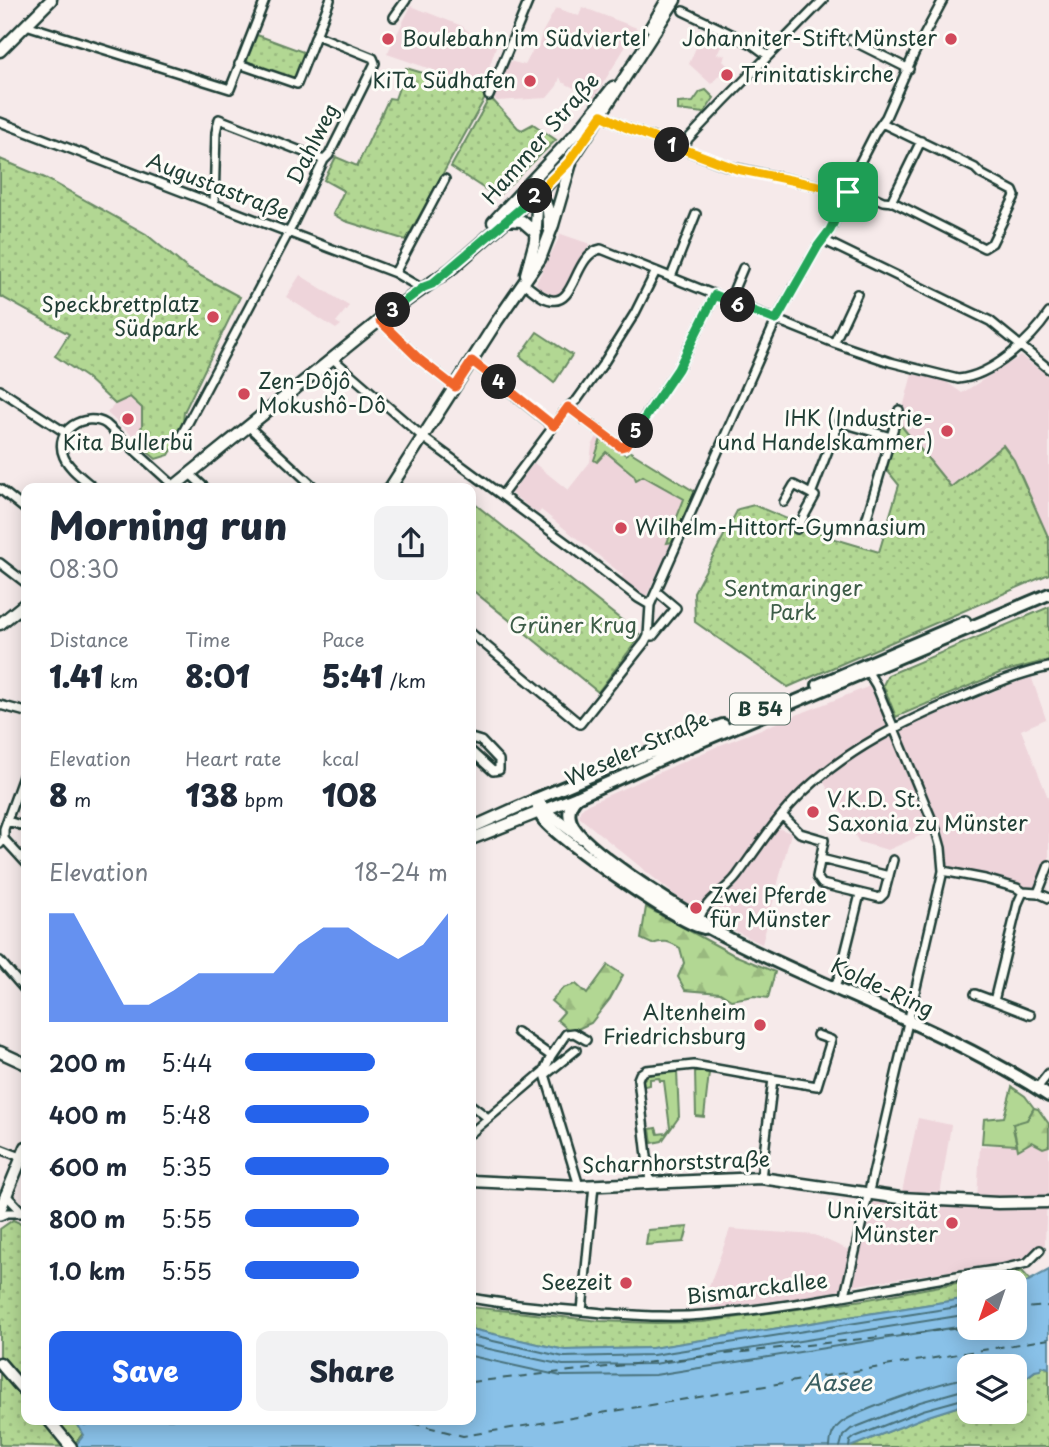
<!DOCTYPE html>
<html lang="en">
<head>
<meta charset="utf-8">
<style>
	:root { --surface:#fff; --page:#f2f2f3; --text:#1f2937; --muted:#747a83; --accent:#2563eb }
	body { margin:0; font-family:"Playpen Sans",sans-serif; background:var(--page); color:var(--text); height:100vh; display:flex; flex-direction:column; font-size:26px; white-space:nowrap }
	* { box-sizing:border-box; margin:0 }
	p { font-size:23px; color:var(--muted) }
	.icon { flex:none; width:38px; height:38px; fill:none; stroke:currentColor; stroke-width:2; stroke-linecap:round; stroke-linejoin:round }
	.map { position:relative; flex:1; overflow:hidden }
	.side { position:absolute; left:21px; top:483px; width:455px; height:942px; display:flex; flex-direction:column; background:var(--surface); border-radius:14px; box-shadow:0 4px 18px #0003 }
	.side>* { flex:none }
	.needle { width:46px; rotate:220deg }
	.controls { position:absolute; left:957px; top:1270px; display:grid; gap:14px }
	.controls a { display:grid; place-items:center; width:70px; height:70px; border-radius:14px; background:var(--surface); box-shadow:0 4px 18px #0003; font-size:35px }
	.pin { position:absolute; display:grid; place-items:center; width:60px; height:60px; color:#fff; margin:-30px; border-radius:14px; box-shadow:0 4px 10px #0006 }
	.km { position:absolute; width:35px; height:35px; margin:-18px; border-radius:50%; background:#222; color:#fff; font-size:19px; line-height:35px; text-align:center }
	.round { display:grid; place-items:center; flex:none; width:74px; height:74px; border-radius:14px; background:var(--page) }
	.head { display:flex; align-items:center; justify-content:space-between; height:119px; padding:0 28px }
	h1 { font-size:38px; font-weight:800; line-height:52px }
	.stats { display:grid; grid-template-columns:repeat(3,1fr); gap:10px; height:119px; padding:7px 28px }
	.stats div { display:grid; align-content:center }
	.stats b { font-size:30px; font-weight:800 }
	.stats small { font-size:19px; font-weight:400 }
	.stats p { font-size:19px }
	.chart { height:196px; padding:14px 28px }
	.chart p { display:flex; justify-content:space-between }
	.chart svg { width:100%; height:126px; margin-top:7px; fill:var(--accent); opacity:.7 }
	.cta { display:flex; gap:14px; margin-top:auto; padding:14px 28px }
	.cta a { flex:1; height:80px; border-radius:14px; background:var(--accent); color:#fff; font-size:28px; font-weight:800; line-height:80px; text-align:center }
	.cta a+a { background:var(--page); color:var(--text) }
	ul { padding:0 28px; list-style:none; font-size:23px }
	li { display:grid; grid-template-columns:112px 84px 1fr; align-items:center; height:52px }
	li i { height:18px; border-radius:9px; background:var(--accent) }
	.map>svg:first-child { display:block }
	.built { fill:#eed4da }
	.grass { fill:#b2d793; stroke:#688a64; stroke-width:2 }
	.forest { fill:url(#forest-firs); stroke:#688a64; stroke-width:2 }
	.park { fill:url(#park-dots); stroke:#688a64; stroke-width:2 }
	.water { fill:#89c1e8; stroke:#5f8ca0; stroke-width:2 }
	.lines { fill:none; stroke-linecap:round; stroke-linejoin:round }
	.shore { stroke:#49727c; stroke-width:2 }
	.ferry { stroke:#3a5e61; stroke-width:2; stroke-dasharray:9 7; stroke-linecap:butt }
	.street-casing { stroke:#1f3d34; stroke-width:12 }
	.secondary-casing { stroke:#1f3d34; stroke-width:15 }
	.primary-casing { stroke:#1f3d34; stroke-width:16 }
	.street { stroke:#fdfcf7; stroke-width:7 }
	.secondary { stroke:#fdfcf7; stroke-width:10 }
	.primary { stroke:#fdfcf7; stroke-width:10 }
	.split-1-casing { stroke:#fff; stroke-width:14 }
	.split-2-casing { stroke:#fff; stroke-width:14 }
	.split-3-casing { stroke:#fff; stroke-width:14 }
	.split-4-casing { stroke:#fff; stroke-width:14 }
	.split-5-casing { stroke:#fff; stroke-width:14 }
	.split-6-casing { stroke:#fff; stroke-width:14 }
	.split-7-casing { stroke:#fff; stroke-width:14 }
	.split-1 { stroke:#f5b400; stroke-width:9 }
	.split-2 { stroke:#f5b400; stroke-width:9 }
	.split-3 { stroke:#22a559; stroke-width:9 }
	.split-4 { stroke:#f0652b; stroke-width:9 }
	.split-5 { stroke:#f0652b; stroke-width:9 }
	.split-6 { stroke:#22a559; stroke-width:9 }
	.split-7 { stroke:#22a559; stroke-width:9 }
	.poi-dot { fill:#d1495b; stroke:#fdfcf7; stroke-width:2.5 }
	.labels { text-anchor:middle; stroke-width:6; stroke-linejoin:round; paint-order:stroke }
	.shield { fill:#fdfcf7; stroke:#62766e; stroke-width:2 }
	.shield-label { font-size:19px; font-weight:bold; fill:#1f3d34 }
	.poi-label { font-size:21px; fill:#1f3d34; stroke:#fdfcf7; text-anchor:end }
	.street-label { font-size:21px; fill:#1f3d34; stroke:#fdfcf7 }
	.park-label { font-size:21px; fill:#3c5c47; stroke:#fdfcf7 }
	.water-label { font-size:23px; font-style:italic; fill:#3a5e61; stroke:#fdfcf7 }
</style>
</head>
<body>
<div class="map">
<svg width="1049" height="1447" viewBox="0 0 1049 1447">
	<defs>
		<pattern id="forest-firs" width="22" height="20" patternUnits="userSpaceOnUse" patternTransform="scale(1.75)"><rect width="22" height="20" fill="#b2d793"/><path d="M5 1l3.5 6h-7zM16 11l3.5 6h-7z" fill="#99b97f"/></pattern>
		<pattern id="park-dots" width="8" height="8" patternUnits="userSpaceOnUse" patternTransform="scale(1.75)"><rect width="8" height="8" fill="#b2d793"/><path d="M2 2h.1M6 6h.1" fill="none" stroke="#99b97f" stroke-width="1.8" stroke-linecap="round"/></pattern>
	</defs>
	<rect width="100%" height="100%" fill="#f6eaea"/>
	<filter id="ink" filterUnits="userSpaceOnUse"><feTurbulence type="fractalNoise" baseFrequency=".0143" numOctaves="2"/><feDisplacementMap in="SourceGraphic" scale="14" xChannelSelector="R" yChannelSelector="G"/><feConvolveMatrix kernelMatrix="1 2 1 2 8 2 1 2 1" color-interpolation-filters="sRGB"/></filter>
	<g filter="url(#ink)">
		<!-- built -->
		<path class="built" d="M411 6 462 26 475 37 497 43 483 87 387 54Z
			M582 7 637 28 594 98 562 82 560 77 557 86 547 98 497 101 493 98 509 61 525 65 534 48H538L542 33 556 8 579 16Z
			M709 32 724 39 717 54 725 55 723 61 728 66 711 84 689 64 697 45 702 47Z
			M561 234 590 244 577 262 567 289 555 296 539 288 536 283Z
			M300 275 349 306 336 322 341 325 336 329 286 297Z
			M1021 356 1049 377V539L1014 460 1002 445 951 487 899 423 912 374 945 381 962 393Z
			M130 397 142 408V426L133 436 107 413 115 404Z
			M597 436 626 455 629 451 695 492 646 597 621 578 623 575 541 510 538 514 511 493 534 463 568 490 590 462 592 446Z
			M1031 676 1046 719 1021 730 1049 800V861L1035 890 986 877 947 869 944 845 938 828 888 850 859 842 823 781 805 796 775 827 791 833 762 944 716 922 675 895 579 817 580 811 584 806 718 746 870 686 892 733Z
			M918 1118 951 1125 940 1195 977 1199 980 1147 1049 1139V1193L1047 1194 1045 1244 1027 1259 844 1287 840 1293 712 1312 711 1305 703 1303 730 1229 815 1235 851 1251 864 1198 900 1201Z"/>
		<!-- grass -->
		<path class="grass" d="M601 439 626 455 629 451 695 492 672 542 667 543 684 499 643 476 636 480 634 475 606 452 597 462 594 460Z
			M677 1071 679 1117 662 1141 652 1143 650 1129 656 1128 658 1134 666 1133 670 1128 664 1081H660L659 1078 650 1079V1085L644 1086 643 1080 648 1075Z
			M695 1071 709 1073 704 1117 696 1116Z
			M1012 1087 1025 1096 1034 1108 1027 1120 1013 1129 1017 1145 982 1143 984 1119 1004 1117Z"/>
		<!-- forest -->
		<path class="forest" d="M646 907 732 954 775 972 768 998 754 996 731 1000 720 993 685 990 678 977 684 963 680 948C669 941 664 940 652 944L641 939Z
			M608 965 623 975 610 999 591 1023 571 1032 557 1020 564 1012 551 1001 563 988 576 984 587 994Z
			M1034 1108 1038 1109 1049 1124V1146L1043 1148 1032 1142 1018 1150 1013 1124 1027 1120Z"/>
		<!-- park -->
		<path class="park" d="M257 35 306 53 295 80 249 62 247 60Z
			M406 68 480 90 485 98 406 240 345 221 333 214 344 191 324 180 336 157 357 166 389 98 395 99Z
			M706 90 714 98 704 113 678 110V103L693 102 700 92Z
			M490 97 518 128 522 130 533 124 556 140 497 197 451 167Z
			M0 159 45 178 146 234 188 269 240 297 184 412 183 422 178 433 179 438 169 455 156 459 138 444 137 438 142 426V408L130 397 115 404 87 378 55 356 69 334 0 296Z
			M537 332 572 355 554 383 520 356Z
			M899 423 951 487 1003 445 1014 460 1049 539V574L788 687 695 622 694 592 738 509 754 505 832 538 879 552 899 485 886 469Z
			M471 501 639 634 638 639 598 692 471 589Z
			M1049 607V660L1002 672 896 717 883 685 888 675Z
			M13 1220 18 1222 26 1229V1419H74L84 1432 72 1447 0 1445V1229Z
			M688 1227 684 1242 646 1245 648 1230Z
			M1022 1271 1031 1281 1015 1288V1283H970L969 1298 652 1348 565 1350 471 1329V1307L600 1321 656 1323 703 1322 863 1300Z
			M1042 1366 1049 1368V1447H850L925 1417 969 1403 970 1412H1015V1386Z"/>
		<!-- water -->
		<path class="water" d="M1049 1270V1368L1042 1366 1040 1370 1035 1371 1015 1386V1367H970L969 1403 925 1417 850 1447H74L84 1435 74 1419H471V1329L565 1350 652 1348 969 1298 970 1328H1015V1288Z"/>
		<g class="lines">
			<!-- shore -->
			<path class="shore" d="M471 1336 564 1357 653 1355 970 1305
				M471 1345 563 1365 654 1364 970 1314
				M471 1356 561 1376 655 1375 970 1325
				M830 1447C830 1437 833 1429 841 1423 856 1411 950 1378 970 1378
				M840 1447 843 1436 851 1429 920 1402 970 1388
				M849 1447 850 1441 855 1437 923 1410 970 1397"/>
			<!-- ferry -->
			<path class="ferry" d="M1015 1312 1025 1308 1049 1306
				M471 1382 970 1327
				M90 1419 80 1426 107 1419
				M396 1419 463 1436 1049 1339"/>
			<!-- street casing -->
			<g class="street-casing">
				<path id="street" d="M683 11 752 44 767 55
					M394 17 406 0
					M26 25 230 89 265 0
					M851 40 909 69
					M239 64 297 84 330 0
					M489 96 529 0
					M602 115 625 127 727 166 848 192
					M0 122 395 273 421 288
					M684 149 688 139 723 102 823 0
					M849 186 883 201 893 202 984 248 992 243 1013 200 1015 196 1013 191 981 174 975 168 882 123
					M891 202 921 141
					M214 204 216 132 219 119 324 160
					M823 240 990 321 1049 369
					M395 273 445 179
					M671 277 696 214
					M523 283C531 288 541 299 551 300 576 305 574 254 601 249L834 343 890 362 958 379C992 376 1031 340 1049 313
					M729 301 743 268
					M380 321 419 359 455 387
					M834 343 857 294
					M333 359 424 438 576 550 638 598 650 605
					M472 361 553 426
					M0 390 66 433
					M568 407 621 447 625 446 678 369 715 295
					M248 426 315 488
					M181 436 292 226 324 160 329 155 375 63 373 58 316 35
					M190 474 205 488
					M94 488C84 479 69 469 64 457 52 430 85 411 106 424L174 486
					M0 489 26 510
					M502 495 568 407 577 400 603 364 635 313 656 271
					M784 502 794 485 811 494
					M865 524 899 410
					M797 529 815 496 811 494 839 422 891 437
					M0 563 26 583
					M471 633 580 724 645 642 648 636 650 605 778 316 818 246 830 230 845 200 852 178 876 131 886 117 914 54 943 0
					M648 636H653L676 608 657 592
					M0 705 26 712
					M471 738 481 741 499 760V770L493 771 471 751
					M782 815 800 833 824 840 817 877 822 884 880 898 884 894 893 860
					M8 821 26 827
					M4 839 26 863
					M0 844 4 839V829L26 768
					M821 859 889 876
					M943 871 985 879 1017 888 1023 892 1038 893 1049 898
					M1023 892 1018 903 994 1001 1030 1015
					M1038 893 1049 865
					M699 919C706 899 725 892 737 876 758 847 777 817 803 792 849 748 905 721 963 697 991 685 1019 673 1049 667
					M0 961 26 991
					M835 987 840 974 860 894
					M975 994 994 1001
					M517 1032 551 1056
					M544 1071 579 1186
					M545 1075 576 1050
					M773 1079 817 1086 831 1040 817 1035
					M1037 1088 1049 1073
					M471 1105 488 1118
					M471 1133 544 1071 551 1056 566 1034 574 1033 586 1040
					M0 1149 21 1157
					M650 1182 638 1079 640 1074 646 1070 694 1065 773 1079 761 1178
					M5 1194 26 1216
					M0 1216 7 1213H23
					M845 1295 943 871 941 848 936 830 876 685 866 669
					M471 1298C514 1306 558 1309 602 1313 636 1315 670 1318 703 1315 803 1307 902 1283 1002 1269L1027 1263 1040 1250
					M582 1311 594 1185"/>
			</g>
			<!-- secondary casing -->
			<g class="secondary-casing">
				<path id="secondary" d="M651 27 667 0
					M0 51 51 0
					M535 193C549 200 549 214 549 228
					M505 220 522 221 536 233
					M493 222 579 130 613 87
					M526 274 535 241 538 193
					M172 488 390 312 451 269 548 184 574 156 675 0
					M390 488 497 321 540 259 553 225 571 163
					M0 624 26 603
					M471 828 536 799 550 815 581 838
					M471 839 577 797
					M0 1052 26 1064
					M471 1181 579 1186 761 1178 900 1198 998 1203 1049 1202
					M0 1210 26 1147
					M0 1363 26 1393
					M48 1419 71 1447"/>
			</g>
			<!-- primary casing -->
			<g class="primary-casing">
				<path id="primary" d="M1049 594 690 746 577 797C570 804 567 812 571 822 580 848 678 907 705 923L707 927C819 988 942 1026 1049 1096
					M818 685 965 622
					M704 928C681 925 559 840 543 819 539 814 538 806 536 799L605 770 723 725"/>
			</g>
			<!-- street -->
			<use href="#street" class="street"/>
			<!-- secondary -->
			<use href="#secondary" class="secondary"/>
			<!-- primary -->
			<use href="#primary" class="primary"/>
		</g>
	</g>
	<g class="lines" filter="url(#ink)">
		<!-- split-1 casing -->
		<g class="split-1-casing">
			<path id="split-1" d="M672 145 737 169 848 192"/>
		</g>
		<!-- split-2 casing -->
		<g class="split-2-casing">
			<path id="split-2" d="M535 196 568 163 602 115 625 127 672 145"/>
		</g>
		<!-- split-3 casing -->
		<g class="split-3-casing">
			<path id="split-3" d="M393 310 424 287 432 284 535 196"/>
		</g>
		<!-- split-4 casing -->
		<g class="split-4-casing">
			<path id="split-4" d="M393 310 380 321 419 359 455 387 472 361 499 382"/>
		</g>
		<!-- split-5 casing -->
		<g class="split-5-casing">
			<path id="split-5" d="M499 382 554 426 568 407 621 447 625 446 636 431"/>
		</g>
		<!-- split-6 casing -->
		<g class="split-6-casing">
			<path id="split-6" d="M636 431 678 369 715 295 738 305"/>
		</g>
		<!-- split-7 casing -->
		<g class="split-7-casing">
			<path id="split-7" d="M738 305 776 320 818 246 830 230 848 192"/>
		</g>
		<!-- split-1 -->
		<use href="#split-1" class="split-1"/>
		<!-- split-2 -->
		<use href="#split-2" class="split-2"/>
		<!-- split-3 -->
		<use href="#split-3" class="split-3"/>
		<!-- split-4 -->
		<use href="#split-4" class="split-4"/>
		<!-- split-5 -->
		<use href="#split-5" class="split-5"/>
		<!-- split-6 -->
		<use href="#split-6" class="split-6"/>
		<!-- split-7 -->
		<use href="#split-7" class="split-7"/>
	</g>
	<!-- markers -->
	<g class="poi-dot">
		<circle cx="388" cy="39" r="7"/>
		<circle cx="951" cy="39" r="7"/>
		<circle cx="727" cy="75" r="7"/>
		<circle cx="530" cy="81" r="7"/>
		<circle cx="213" cy="317" r="7"/>
		<circle cx="244" cy="394" r="7"/>
		<circle cx="128" cy="419" r="7"/>
		<circle cx="947" cy="431" r="7"/>
		<circle cx="621" cy="528" r="7"/>
		<circle cx="813" cy="812" r="7"/>
		<circle cx="696" cy="908" r="7"/>
		<circle cx="760" cy="1025" r="7"/>
		<circle cx="952" cy="1223" r="7"/>
		<circle cx="626" cy="1283" r="7"/>
	</g>
	<g class="labels">
		<!-- shield labels -->
		<rect class="shield" x="730" y="693.5" width="60" height="31" rx="5"/>
		<g class="shield-label">
			<text x="760" y="716">B 54</text>
		</g>
		<!-- poi labels -->
		<g class="poi-label">
			<text x="402" y="46" text-anchor="start">Boulebahn im Südviertel</text>
			<text x="937" y="46">Johanniter-Stift Münster</text>
			<text x="741" y="82" text-anchor="start">Trinitatiskirche</text>
			<text x="516" y="88">KiTa Südhafen</text>
			<text x="199" y="312">Speckbrettplatz<tspan x="199" dy="24">Südpark</tspan></text>
			<text x="258" y="389" text-anchor="start">Zen-Dôjô<tspan x="258" dy="24">Mokushô-Dô</tspan></text>
			<text x="933" y="426">IHK (Industrie-<tspan x="933" dy="24">und Handelskammer)</tspan></text>
			<text x="128" y="450" text-anchor="middle">Kita Bullerbü</text>
			<text x="635" y="535" text-anchor="start">Wilhelm-Hittorf-Gymnasium</text>
			<text x="827" y="807" text-anchor="start">V.K.D. St.<tspan x="827" dy="24">Saxonia zu Münster</tspan></text>
			<text x="710" y="903" text-anchor="start">Zwei Pferde<tspan x="710" dy="24">für Münster</tspan></text>
			<text x="746" y="1020">Altenheim<tspan x="746" dy="24">Friedrichsburg</tspan></text>
			<text x="938" y="1218">Universität<tspan x="938" dy="24">Münster</tspan></text>
			<text x="612" y="1290">Seezeit</text>
		</g>
		<!-- street labels -->
		<g class="street-label">
			<text transform="translate(541 139) rotate(-49)" y="7">Hammer Straße</text>
			<text transform="translate(313 144) rotate(-63)" y="7">Dahlweg</text>
			<text transform="translate(218 187) rotate(21)" y="7">Augustastraße</text>
			<text transform="translate(637 749) rotate(-24)" y="7">Weseler Straße</text>
			<text transform="translate(882 988) rotate(25)" y="7">Kolde-Ring</text>
			<text transform="translate(676 1163) rotate(-2)" y="7">Scharnhorststraße</text>
			<text transform="translate(757 1289) rotate(-7)" y="7">Bismarckallee</text>
		</g>
		<!-- park labels -->
		<g class="park-label">
			<text x="793" y="596">Sentmaringer<tspan x="793" dy="24">Park</tspan></text>
			<text x="573" y="633">Grüner Krug</text>
		</g>
		<!-- water labels -->
		<g class="water-label">
			<text x="838" y="1391">Aasee</text>
		</g>
	</g>
</svg>
<div class="controls">
<a><svg class="needle" viewBox="-14 -14 28 28"><path d="M0-13l5 13h-10z" fill="#e53935"/><path d="M0 13l5-13h-10z" fill="#747a83"/></svg></a>
<a><svg class="icon" aria-label="layers" viewBox="0 0 24 24"><path d="M12 4l9 5-9 5-9-5zM3 14l9 5 9-5"/></svg></a>
</div>
<div class="pin" style="left:848px;top:192px;background:#1e9e55"><svg class="icon" aria-label="arrive" viewBox="0 0 24 24"><path d="M6 21V4h12l-3 4 3 4H6"/></svg></div>
<b class="km" style="left:672px;top:145px">1</b>
<b class="km" style="left:535px;top:196px">2</b>
<b class="km" style="left:393px;top:310px">3</b>
<b class="km" style="left:499px;top:382px">4</b>
<b class="km" style="left:636px;top:431px">5</b>
<b class="km" style="left:738px;top:305px">6</b>
<section class="side">
<div class="head"><div><h1>Morning run</h1><p>08:30</p></div><a class="round"><svg class="icon" aria-label="share" viewBox="0 0 24 24"><path d="M12 15V3M7 8l5-5 5 5M5 13v7h14v-7"/></svg></a></div>
<div class="stats">
<div><p>Distance</p><b>1.41<small> km</small></b></div>
<div><p>Time</p><b>8:01</b></div>
<div><p>Pace</p><b>5:41<small> /km</small></b></div>
</div>
<div class="stats">
<div><p>Elevation</p><b>8<small> m</small></b></div>
<div><p>Heart rate</p><b>138<small> bpm</small></b></div>
<div><p>kcal</p><b>108</b></div>
</div>
<div class="chart"><p><span>Elevation</span>18–24 m</p>
<svg viewBox="0 0 160 44" preserveAspectRatio="none"><path d="M0 44V6L10 6L20 22L30 38L40 38L50 33L60 27L70 27L80 27L90 27L100 17L110 11L120 11L130 17L140 22L150 17L160 6V44z"/></svg>
</div>
<ul>
<li><b>200 m</b>5:44<i style="width:64%"></i></li>
<li><b>400 m</b>5:48<i style="width:61%"></i></li>
<li><b>600 m</b>5:35<i style="width:71%"></i></li>
<li><b>800 m</b>5:55<i style="width:56%"></i></li>
<li><b>1.0 km</b>5:55<i style="width:56%"></i></li>
</ul>
<div class="cta"><a>Save</a><a>Share</a></div>
</section>
</div>
</body>
</html>
